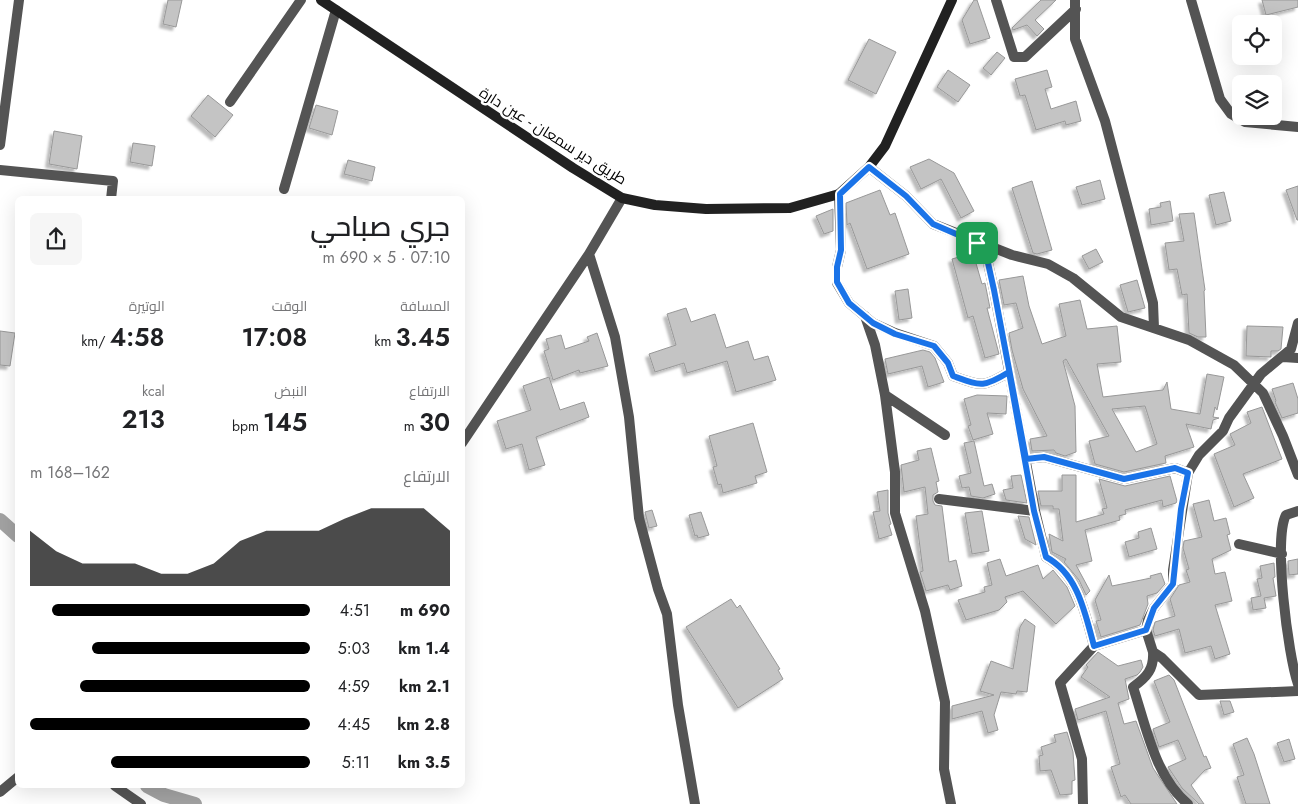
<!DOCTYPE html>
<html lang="ar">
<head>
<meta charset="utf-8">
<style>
	:root { --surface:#fff; --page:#f6f6f6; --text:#202124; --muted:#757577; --accent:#000 }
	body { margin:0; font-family:Jost,Cairo,sans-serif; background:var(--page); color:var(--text); direction:rtl; height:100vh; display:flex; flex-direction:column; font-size:19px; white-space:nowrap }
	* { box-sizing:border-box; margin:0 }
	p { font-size:16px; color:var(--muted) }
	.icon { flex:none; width:28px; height:28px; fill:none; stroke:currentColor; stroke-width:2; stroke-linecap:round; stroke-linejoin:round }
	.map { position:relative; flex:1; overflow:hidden; direction:ltr }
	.drawer { position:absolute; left:15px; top:196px; width:450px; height:592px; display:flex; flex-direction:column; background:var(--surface); border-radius:8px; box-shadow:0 5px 20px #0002; direction:rtl }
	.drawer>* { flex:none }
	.controls { position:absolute; left:1232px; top:15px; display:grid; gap:10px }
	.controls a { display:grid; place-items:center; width:50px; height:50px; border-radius:8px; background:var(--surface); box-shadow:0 5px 20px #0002; font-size:25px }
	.pin { position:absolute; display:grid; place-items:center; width:42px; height:42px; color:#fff; margin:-21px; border-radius:10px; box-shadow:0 2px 8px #0006 }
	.round { display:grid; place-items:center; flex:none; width:52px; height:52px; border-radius:8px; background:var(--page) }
	.summary { display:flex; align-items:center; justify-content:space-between; height:85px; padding:0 15px }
	h1 { font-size:28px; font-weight:600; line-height:38px }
	.figures { display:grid; grid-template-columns:repeat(3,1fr); gap:8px; height:85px; padding:5px 15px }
	.figures div { display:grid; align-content:center }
	.figures b { font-size:25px; font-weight:600 }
	.figures small { font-size:14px; font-weight:400 }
	.figures p { font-size:14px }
	.chart { height:140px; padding:10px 15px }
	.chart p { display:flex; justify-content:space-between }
	.chart svg { width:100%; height:90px; margin-top:5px; fill:var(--accent); opacity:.7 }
	ul { padding:0 15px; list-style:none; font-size:16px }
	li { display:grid; grid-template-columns:80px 60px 1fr; align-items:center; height:38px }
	li i { height:12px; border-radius:6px; background:var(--accent) }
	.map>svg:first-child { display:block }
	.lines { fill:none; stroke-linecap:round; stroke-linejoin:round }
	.canal { stroke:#a2a2a2; stroke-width:14 }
	.building { fill:#c4c4c4; stroke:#989898; fill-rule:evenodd; filter:url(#shadow) }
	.street { stroke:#545454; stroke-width:10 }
	.secondary { stroke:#212121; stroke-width:10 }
	.route-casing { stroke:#fff; stroke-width:10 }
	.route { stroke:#1a73e8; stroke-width:6 }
	.labels { text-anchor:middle; stroke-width:5; stroke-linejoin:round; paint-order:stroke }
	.street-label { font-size:15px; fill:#000; stroke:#fff }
</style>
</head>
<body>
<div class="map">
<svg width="1298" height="804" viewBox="0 0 1298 804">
	<defs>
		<filter id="shadow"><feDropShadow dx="-3.5" dy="3.5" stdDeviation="1" flood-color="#0004"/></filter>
	</defs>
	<rect width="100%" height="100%" fill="#fff"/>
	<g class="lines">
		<!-- canal -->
		<path class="canal" d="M0 520 18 536
			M147 786 164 795 195 804"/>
	</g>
	<!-- building -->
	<path class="building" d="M168 0H182L176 27 163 24Z
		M974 0H977L990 38 970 44 962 20Z
		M1041 0H1056L1035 20 1044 29 1037 36 1027 25 1013 30 1012 28Z
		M1262 0H1298V7L1266 15Z
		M869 39 896 52 876 94 848 80Z
		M997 52 1005 58 991 75 983 68Z
		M948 70 970 85 958 102 937 87Z
		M1047 70 1052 87 1045 89 1051 109 1076 101 1081 121 1066 125 1065 121 1036 130 1025 95 1020 96 1015 79Z
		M208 95 233 115 215 137 191 116Z
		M316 105 338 111 332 135 309 128Z
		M54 131 82 136 77 169 49 164Z
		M133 143 155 146 152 166 130 162Z
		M929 159 954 173 974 211 961 218 941 179 921 189 910 167Z
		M348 160 375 167 372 181 344 174Z
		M1100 180 1105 199 1082 205 1076 187Z
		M1032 181 1052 250 1037 254 1033 253 1012 188Z
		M1298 186V220H1297L1286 190Z
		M880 190 890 215 895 213 909 254 867 269 850 223 847 225 846 203Z
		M1224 192 1231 221 1216 225 1209 195Z
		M1170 201 1173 221 1151 225 1149 209 1161 207 1160 203Z
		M833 209V231L824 234 816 216Z
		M1194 213 1205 290 1204 291 1206 337H1198L1189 333 1187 294 1182 295 1177 269 1169 270 1165 243 1184 241 1179 214Z
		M1096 249 1103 262 1089 269 1082 256Z
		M973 253 982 284 985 283 990 308H987L999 354 985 358 973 316 968 318 952 259Z
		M1023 276 1029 306 1042 344 1066 336 1059 304 1080 300 1087 329 1117 326 1121 362 1097 364 1103 397 1163 390 1167 382 1171 409 1200 414 1207 374 1224 377 1217 410 1215 407 1213 417 1219 418 1213 420 1211 429 1186 424 1194 447 1165 456 1166 463 1124 472 1095 464 1089 441 1109 436 1066 359 1063 361 1075 406 1076 452 1065 456 1056 453 1054 450 1032 451 1030 439 1047 436 1023 389 1012 350 1009 333 1023 328 1016 303 1004 305 999 280ZM1145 406 1157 444 1136 452 1112 409Z
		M1137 280 1145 308 1128 312 1120 285Z
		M908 289 912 318 899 320 895 291Z
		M686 308 691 322 715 314 726 348 748 341 754 360 768 356 776 380 736 392 727 361 687 373 684 363 655 372 649 354 676 345 667 314Z
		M1247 326 1283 327 1281 349 1278 351H1271V357L1246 356Z
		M0 331 15 333 10 366 0 365Z
		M597 333 608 366 580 373 579 370 553 380 544 351 549 349 546 339 561 335 565 349 589 341 587 337Z
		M923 350 930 352 935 358 944 382 928 387 922 366 888 374 885 359Z
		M549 377 560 410 584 402 589 417 536 437 545 465 529 470 522 444 506 449 497 421 531 410 523 386Z
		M1293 383 1298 399V413L1282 418 1275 402 1276 401 1272 389Z
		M977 395 1007 396 1006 414 987 413 993 434 973 440 968 426 971 425 964 399Z
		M1262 407 1282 459 1243 474 1254 498 1234 507 1214 454 1235 445 1230 434 1251 423 1247 412Z
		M753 423 767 472 755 476 757 483 723 493 721 484 718 485 713 467 717 466 709 436Z
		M974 441 984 486 992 484 995 494 983 498 971 496 969 487 962 488 959 476 971 473 964 443Z
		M931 448 939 481 936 482 938 492 933 495V501L935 505 942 506 949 562 956 560 962 586 950 590 948 585 926 591 920 572 923 571 916 516 928 514 925 487 904 492 901 465 919 460 917 451Z
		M1021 475 1027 503 1006 500 1003 490 1013 488 1011 476Z
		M1062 475H1076V522L1104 514 1102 509 1107 508 1099 479 1125 486 1170 476 1177 501 1176 503 1163 507 1162 500 1125 510 1126 514 1119 516 1120 520 1085 530 1092 561 1076 565 1090 591 1086 595 1079 580 1064 562 1066 559 1052 552 1049 534 1063 541 1059 509H1053V506H1041L1038 491H1062Z
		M888 490V513L891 524 889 525 892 535 879 539 873 512 880 511 877 492Z
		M1209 500 1214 521 1226 518 1230 534 1227 535 1231 550 1212 559 1215 574 1225 572 1232 601 1215 605 1230 654 1215 659 1211 646 1185 653 1179 629 1155 636 1153 630 1155 622 1175 616 1170 599 1179 585 1190 582 1186 570 1189 569 1183 548 1184 541 1202 537 1193 504Z
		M652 510 657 526 649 528 645 512Z
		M982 511 989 551 972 554 965 513Z
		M701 512 709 535 698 538 697 535 695 536 689 515Z
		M1018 516 1029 517 1036 545 1025 539Z
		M1151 528 1157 549 1129 557 1125 542 1139 538 1138 532Z
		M1000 559 1006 576 1038 565 1043 579 1053 570 1067 587 1075 606 1056 624 1023 591 1005 597 1007 602 999 610 966 620 958 600 985 592 984 587 992 585 987 563Z
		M1298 559V574L1289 575 1288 561Z
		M1274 563 1275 577 1273 578 1276 596 1264 598 1266 608 1253 610 1251 598 1261 596 1257 579 1262 578 1260 566Z
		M1161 573 1165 584 1157 593 1147 596 1148 604 1140 625 1101 637 1096 621 1101 620 1095 600 1109 575 1112 586 1151 578 1150 576Z
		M731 599 737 608 740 605 780 669 778 670 783 679 738 708 686 627Z
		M1025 619 1035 626 1027 692 1017 691 1016 694 1001 692 994 715 998 730 988 733 982 711 952 719V706L994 695 980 691 991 661 1013 669 1020 627Z
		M1098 652 1118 666 1141 660 1143 667 1140 672 1137 675 1125 679 1129 699 1118 703 1124 724 1136 721 1153 768 1177 804H1131L1125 795 1121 797 1111 767 1120 764 1106 711 1078 720 1075 709 1110 697 1081 677 1088 667 1086 665Z
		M1169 675 1174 680 1204 757 1206 756 1211 768 1205 770 1191 785 1204 804H1199L1182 788 1168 767 1186 759 1178 740 1159 747 1153 729 1170 722 1154 681Z
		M1220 701H1230L1234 712 1224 715Z
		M1067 732 1073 752 1075 780 1072 781V794L1060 795 1051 770 1040 771 1039 756 1043 755 1041 747 1056 742 1054 735Z
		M1247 738 1254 754 1270 804H1246L1237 777 1244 775 1233 744Z
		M1289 739 1295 759 1284 762 1277 743Z"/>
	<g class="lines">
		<!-- street -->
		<path class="street" d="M996 0 1014 57H1025L1076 9
			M1075 0V39L1105 121 1153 303 1154 328
			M1191 0 1220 99 1231 114 1245 122 1298 127
			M230 102 301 0
			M0 145 19 0
			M869 167 906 196 933 224 1012 255 1048 264 1073 278 1121 317 1189 340 1234 365 1263 393 1283 436 1298 475
			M0 170 113 181 111 199
			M284 189 336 10
			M839 194 841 250 837 267V283L849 303 873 323 895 333 934 346 948 363 953 376C981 386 983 388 1009 372
			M984 245 994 290 1035 511 1046 557C1078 574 1085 613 1094 646
			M589 254 615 337 629 417 639 518 658 589 667 614 678 705 695 804
			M865 316 875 345 885 395 895 472V513L925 611 945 702 944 769 951 804
			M1283 357 1298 358
			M885 395 945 435
			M462 443 589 254 622 198
			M1026 459 1044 457 1124 479 1175 468 1188 473
			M939 499 1035 511
			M1298 511 1286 515C1273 539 1288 656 1298 684
			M1239 544 1282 554
			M1153 652 1146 630 1148 620 1154 608 1173 584V570L1188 473 1199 455 1223 431 1229 418 1261 374 1291 349 1298 323
			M115 786 141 804
			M0 792 18 777
			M1083 804 1082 759 1060 683 1094 646 1146 630
			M1188 804C1155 777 1146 726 1133 687 1147 677 1154 669 1153 652L1162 658 1199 695 1298 691"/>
		<!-- secondary -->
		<path class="secondary" d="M321 0 573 168 622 198 655 205 706 209 790 208 839 194 869 167 885 146 952 0"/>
	</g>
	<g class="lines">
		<!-- route casing -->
		<g class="route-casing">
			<path id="route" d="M977 243 933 224 906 196 869 167 840 194 841 250 837 267V282L849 303 873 323 895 334 934 346 948 363 953 376C981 386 983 388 1009 372L1034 511 1046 557C1078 574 1085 613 1094 646L1146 630 1154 608 1173 584 1181 509 1188 473 1175 468 1124 479 1044 457 1026 459 994 290 984 245 977 243"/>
		</g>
		<!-- route -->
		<use href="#route" class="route"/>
	</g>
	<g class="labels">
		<!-- street labels -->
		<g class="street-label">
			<text transform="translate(553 136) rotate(32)" y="5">طريق دير سمعان - عين دارة</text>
		</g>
	</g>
</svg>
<div class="controls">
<a><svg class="icon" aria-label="locate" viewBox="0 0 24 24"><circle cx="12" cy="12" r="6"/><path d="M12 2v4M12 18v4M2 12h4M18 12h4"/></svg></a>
<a><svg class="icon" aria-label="layers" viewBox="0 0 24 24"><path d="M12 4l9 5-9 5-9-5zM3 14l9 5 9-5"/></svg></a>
</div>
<div class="pin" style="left:977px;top:243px;background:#1e9e55"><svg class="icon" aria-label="arrive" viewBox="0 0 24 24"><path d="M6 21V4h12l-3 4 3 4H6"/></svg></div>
<section class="drawer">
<div class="summary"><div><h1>جري صباحي</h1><p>07:10 · 5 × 690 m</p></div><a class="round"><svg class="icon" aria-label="share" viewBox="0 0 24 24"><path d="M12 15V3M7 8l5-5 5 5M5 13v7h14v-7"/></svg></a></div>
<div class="figures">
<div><p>المسافة</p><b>3.45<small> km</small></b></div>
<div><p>الوقت</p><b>17:08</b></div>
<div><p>الوتيرة</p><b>4:58<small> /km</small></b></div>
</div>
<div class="figures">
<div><p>الارتفاع</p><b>30<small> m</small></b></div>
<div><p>النبض</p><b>145<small> bpm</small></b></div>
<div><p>kcal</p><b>213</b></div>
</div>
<div class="chart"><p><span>الارتفاع</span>162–168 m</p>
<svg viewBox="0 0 160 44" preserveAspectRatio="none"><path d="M0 44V17L10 27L20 33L30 33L40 33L50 38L60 38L70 33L80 22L90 17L100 17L110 17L120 11L130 6L140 6L150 6L160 17V44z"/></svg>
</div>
<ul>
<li><b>690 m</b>4:51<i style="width:92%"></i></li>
<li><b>1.4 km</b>5:03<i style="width:78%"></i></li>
<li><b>2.1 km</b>4:59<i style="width:82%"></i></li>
<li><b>2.8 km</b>4:45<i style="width:100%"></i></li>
<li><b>3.5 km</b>5:11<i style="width:71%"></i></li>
</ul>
</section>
</div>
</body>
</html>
